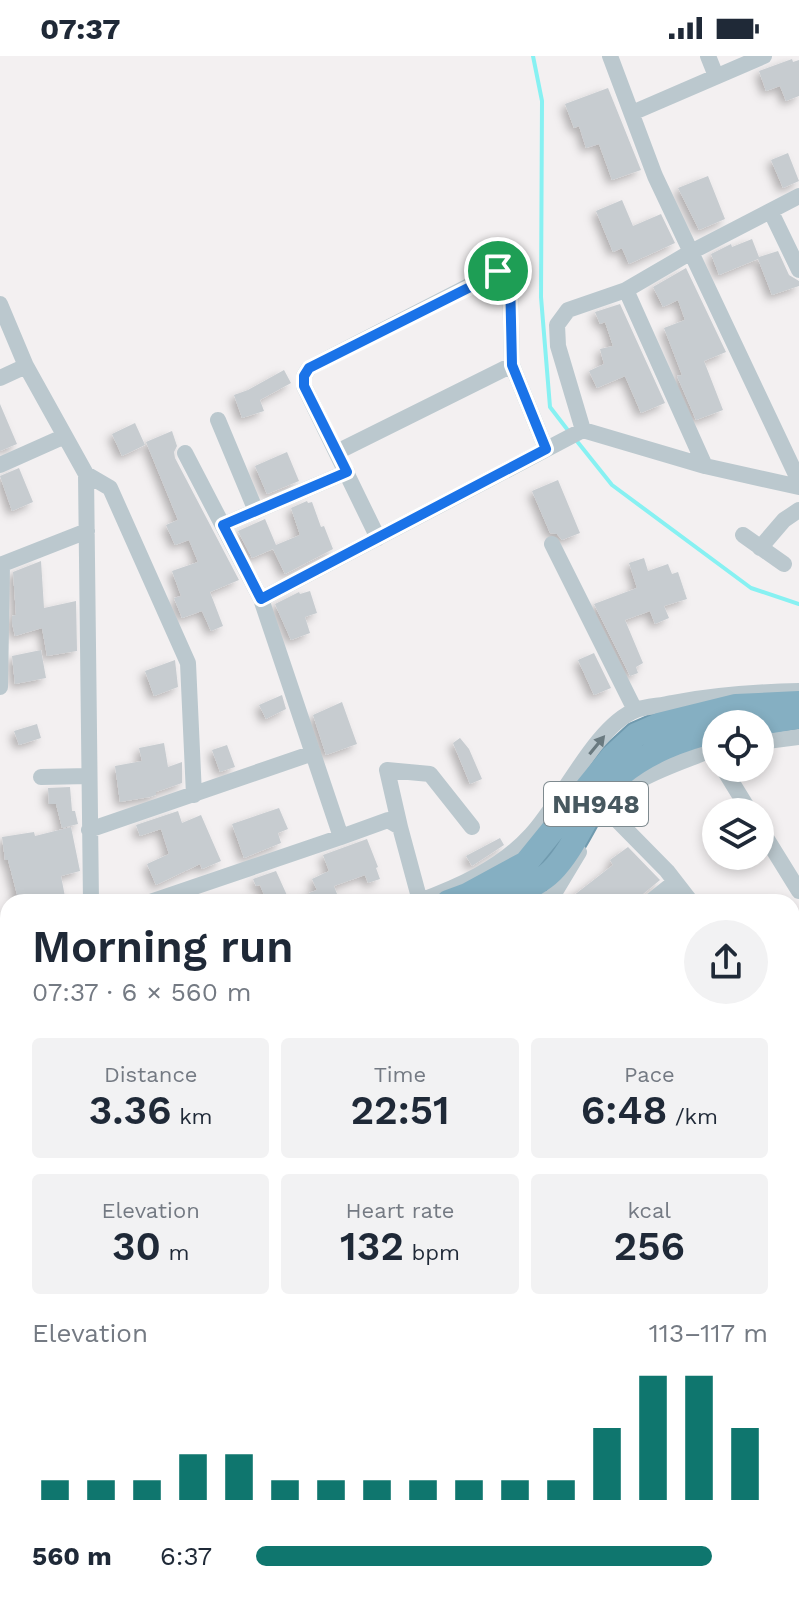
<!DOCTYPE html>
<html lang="en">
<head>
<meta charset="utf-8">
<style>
	:root { --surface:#fff; --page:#f2f2f3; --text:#1f2937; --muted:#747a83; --accent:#0f766e }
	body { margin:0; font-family:"Work Sans",sans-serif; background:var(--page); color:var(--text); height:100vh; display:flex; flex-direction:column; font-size:30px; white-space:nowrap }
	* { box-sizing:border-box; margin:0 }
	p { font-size:26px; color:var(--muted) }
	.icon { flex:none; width:44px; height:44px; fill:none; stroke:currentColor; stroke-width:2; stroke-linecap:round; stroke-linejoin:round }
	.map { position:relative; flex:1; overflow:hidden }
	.details { position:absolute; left:0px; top:838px; width:800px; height:710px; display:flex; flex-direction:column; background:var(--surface); border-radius:24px 24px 0 0; box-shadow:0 4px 12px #0003 }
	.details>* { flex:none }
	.fabs { position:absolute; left:702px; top:654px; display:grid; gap:16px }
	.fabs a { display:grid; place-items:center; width:72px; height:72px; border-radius:50%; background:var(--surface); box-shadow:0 4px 12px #0003; font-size:40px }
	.pin { position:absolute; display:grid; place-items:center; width:68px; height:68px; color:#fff; margin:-34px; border:4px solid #fff; border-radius:50%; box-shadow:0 2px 8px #0007 }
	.round { display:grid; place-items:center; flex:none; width:84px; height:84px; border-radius:42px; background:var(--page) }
	.overview { display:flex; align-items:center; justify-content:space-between; height:136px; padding:0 32px }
	h1 { font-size:44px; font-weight:600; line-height:60px }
	.stats { display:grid; grid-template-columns:repeat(3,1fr); gap:12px; height:136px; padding:8px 32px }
	.stats div { display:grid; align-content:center; border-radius:8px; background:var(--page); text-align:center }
	.stats b { font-size:40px; font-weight:600 }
	.stats small { font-size:22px; font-weight:400 }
	.stats p { font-size:22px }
	.chart { height:224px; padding:16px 32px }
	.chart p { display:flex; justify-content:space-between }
	.chart svg { width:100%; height:144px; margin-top:8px; stroke:var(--accent); stroke-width:6 }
	ul { padding:0 32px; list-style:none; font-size:26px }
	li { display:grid; grid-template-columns:128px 96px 1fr; align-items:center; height:60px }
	li i { height:20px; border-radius:10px; background:var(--accent) }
	.status { display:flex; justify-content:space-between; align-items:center; height:56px; padding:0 40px; background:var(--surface); direction:ltr }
	.status svg { height:22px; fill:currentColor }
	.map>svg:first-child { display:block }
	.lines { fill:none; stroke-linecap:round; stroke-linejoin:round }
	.stream { stroke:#87f1f2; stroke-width:4 }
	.building { fill:#c7ccd0; filter:url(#shadow) }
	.highway-casing { stroke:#709aae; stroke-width:28 }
	.minor { stroke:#bbc8ce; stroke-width:16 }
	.highway { stroke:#85afc2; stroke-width:24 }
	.oneway { fill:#6a7a80 }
	.route-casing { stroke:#fff; stroke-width:16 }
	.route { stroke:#1a73e8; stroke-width:10 }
	.labels { text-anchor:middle; stroke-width:6; stroke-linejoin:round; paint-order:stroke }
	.shield { fill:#fff; stroke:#7e8a8f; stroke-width:2 }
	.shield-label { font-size:26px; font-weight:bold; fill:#47585f }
</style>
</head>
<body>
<div class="status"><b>07:37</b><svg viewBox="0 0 49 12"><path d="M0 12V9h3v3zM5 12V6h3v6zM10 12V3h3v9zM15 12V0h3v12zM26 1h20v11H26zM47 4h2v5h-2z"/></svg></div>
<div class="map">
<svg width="799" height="1547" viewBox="0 0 799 1547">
	<defs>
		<filter id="shadow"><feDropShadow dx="-4.5" dy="4.5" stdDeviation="4" flood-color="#0004"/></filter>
	</defs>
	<rect width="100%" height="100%" fill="#f3f0f1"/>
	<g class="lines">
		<!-- stream -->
		<path class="stream" d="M533 0 542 45 541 241 550 351 570 377
			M576 384 612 429 751 532 799 548"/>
	</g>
	<!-- building -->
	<path class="building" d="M792 3 793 6 799 4V40L786 45 780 30 766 35 759 15Z
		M608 32 641 114 612 124 599 88 586 92 579 70 574 72 565 48Z
		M788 97 799 125 783 132 771 104Z
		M708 120 725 163 699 174 678 132Z
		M622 144 633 170 661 158 675 187 629 208 622 192 613 196 596 155Z
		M752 183 759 201 778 195 789 219 799 225V230L772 239 758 203 719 219 711 198 731 188 732 191Z
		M686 212 726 296 704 305 723 354 696 364 677 320 682 319 664 272 685 264 678 244 663 251 653 231Z
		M620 248 665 347 641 357 625 320 597 332 589 315 604 308 600 293 613 290 605 266 600 268 595 256Z
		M284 314 291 327 260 344 264 355 242 362 234 339 248 334Z
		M0 348 17 388 0 395Z
		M135 367 145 389 122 400 112 378Z
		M172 375 177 390 174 396 175 402 239 524 210 536 223 570 211 575 202 555 182 562 174 542 181 540 172 515 198 506 189 484 175 489 166 469 178 464 146 386Z
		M287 396 299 425 267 438 255 410Z
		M19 412 33 446 12 455 0 420Z
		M558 424 580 477 562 484 557 478 550 477 532 435Z
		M307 445 308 447 312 446 321 471 324 470 333 493 285 518 273 493 252 502 238 475 265 463 276 489 300 479 291 452Z
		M644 502 648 515 668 508 672 518 678 516 687 543 664 550 669 562 655 568 650 555 625 564 643 607 636 611 638 617 630 620 594 548 637 532 629 507Z
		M41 505 44 552 76 545 77 595 47 600 42 572 15 580 12 567V560L16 559 13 516Z
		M310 535 317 557 305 561 310 577 291 584 275 548 299 536 300 538Z
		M41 594 46 622 15 628 12 600Z
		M594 597 611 632 594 639 578 604Z
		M175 604 178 631 154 640 145 615Z
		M282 639 286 653 266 663 259 649Z
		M342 646 357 688 326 699 313 659Z
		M37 668 41 682 19 689 14 675Z
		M460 682 469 693 482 723 470 728 453 687Z
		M164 687 168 711 182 706V727L156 736V739L150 741 120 746 115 710 142 705 139 692Z
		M227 689 235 711 220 716 212 694Z
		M70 731 72 755H75L78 768 62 772 56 748H49L48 732Z
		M279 752 288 773 278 777 281 787 244 802 232 768Z
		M178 755 182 767 201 759 221 805 202 813 200 808 156 829 147 808 169 798 161 773 140 780 136 769Z
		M71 771 80 815 61 820 66 846H19L8 804H5L2 781 34 776 35 780Z
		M500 782 504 789 472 810 466 800Z
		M367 783 378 811 376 812 380 823 368 827 365 819 334 830 340 846H313L309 837 317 834 312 823 329 815 323 799Z
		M628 791 660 824 643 838 639 846H577L573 840 613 809 610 804Z
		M276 815 290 846H267L260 829 256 830 253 823Z"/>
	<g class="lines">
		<!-- highway casing -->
		<g class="highway-casing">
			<path id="highway" d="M753 668 797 661
				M448 846 467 839 526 807 612 701 636 679 659 669 736 650 799 647
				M497 846C515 839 538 829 552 815 579 788 589 744 620 719 646 697 683 682 716 675
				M0 1034 8 1030"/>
		</g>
		<!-- minor -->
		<path class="minor" d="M610 0 655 120 799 425
			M708 0 716 20
			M632 57 764 0
			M799 140 691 196 626 234 705 410 799 431
			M771 156 799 214
			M0 248 26 310 86 418 91 846
			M0 322 26 310
			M218 364 256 455
			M583 374 558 290 557 269 568 254 626 234
			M337 396 512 309
			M185 397 261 543
			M0 409 65 380
			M86 418 110 432 188 607 194 739
			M223 469 347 416
			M743 479 784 508
			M378 482 304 330V320L309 312 498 215 504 214 509 216 510 222 512 309 546 393
			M552 488 635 654
			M760 492 784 464 799 454
			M0 509 87 475
			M0 631 2 508
			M760 686 799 681
			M723 712 750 756
			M41 721 89 720
			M606 753 667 815 691 846
			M604 756C626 721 679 708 716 692
			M400 771 387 714 430 718 472 771
			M760 772 799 835
			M89 774 313 697
			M341 781 388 764 400 771 420 845
			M150 846 341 781 261 543 583 374 705 410
			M417 846C458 831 501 812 531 779 562 746 595 670 636 654 647 650 661 650 672 647 714 639 756 636 799 635
			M535 846 552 841 579 796
			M650 846 675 826
			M0 895 8 893
			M0 997 8 994
			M0 1050 8 1047
			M792 1064 799 1070
			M792 1145 799 1141
			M792 1271 799 1289
			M792 1400 799 1396
			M792 1503 799 1499
			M221 1540 225 1547
			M332 1540 335 1547
			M609 1540 613 1547
			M785 1540 789 1547
			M701 1546 713 1540
			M552 1547 564 1540"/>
		<!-- highway -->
		<use href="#highway" class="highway"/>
	</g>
	<!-- one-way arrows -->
	<defs><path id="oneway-solid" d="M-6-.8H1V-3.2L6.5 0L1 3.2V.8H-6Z" transform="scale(2)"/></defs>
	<use class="oneway" href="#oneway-solid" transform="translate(597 689) rotate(-51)"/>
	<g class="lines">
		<!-- route casing -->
		<g class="route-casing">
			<path id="route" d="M504 214 509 216 510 222 512 309 546 393 261 543 223 469 347 416 304 330V320L309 312Z"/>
		</g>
		<!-- route -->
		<use href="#route" class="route"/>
	</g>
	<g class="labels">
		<!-- shield labels -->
		<rect class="shield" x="544" y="726" width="104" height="44" rx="6"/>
		<g class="shield-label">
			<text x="596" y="757">NH948</text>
		</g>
	</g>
</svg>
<div class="fabs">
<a><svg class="icon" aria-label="locate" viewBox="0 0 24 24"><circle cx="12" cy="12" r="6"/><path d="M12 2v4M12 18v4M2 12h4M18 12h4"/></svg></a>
<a><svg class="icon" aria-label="layers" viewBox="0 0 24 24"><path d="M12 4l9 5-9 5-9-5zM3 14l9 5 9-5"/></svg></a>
</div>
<div class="pin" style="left:498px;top:215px;background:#1e9e55"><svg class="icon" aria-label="arrive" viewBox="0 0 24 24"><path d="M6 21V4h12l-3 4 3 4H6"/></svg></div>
<section class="details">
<div class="overview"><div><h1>Morning run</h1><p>07:37 · 6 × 560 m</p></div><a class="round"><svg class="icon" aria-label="share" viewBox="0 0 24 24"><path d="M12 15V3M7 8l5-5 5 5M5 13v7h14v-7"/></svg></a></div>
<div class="stats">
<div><p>Distance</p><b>3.36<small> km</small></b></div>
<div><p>Time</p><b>22:51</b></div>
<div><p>Pace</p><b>6:48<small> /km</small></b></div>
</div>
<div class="stats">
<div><p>Elevation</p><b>30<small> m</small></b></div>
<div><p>Heart rate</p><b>132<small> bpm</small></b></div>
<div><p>kcal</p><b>256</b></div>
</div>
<div class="chart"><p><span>Elevation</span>113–117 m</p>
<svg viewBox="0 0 160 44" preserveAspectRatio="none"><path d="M5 44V38M15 44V38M25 44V38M35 44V30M45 44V30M55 44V38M65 44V38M75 44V38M85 44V38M95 44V38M105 44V38M115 44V38M125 44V22M135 44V6M145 44V6M155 44V22"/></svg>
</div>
<ul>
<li><b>560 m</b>6:37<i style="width:89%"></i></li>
</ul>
</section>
</div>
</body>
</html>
